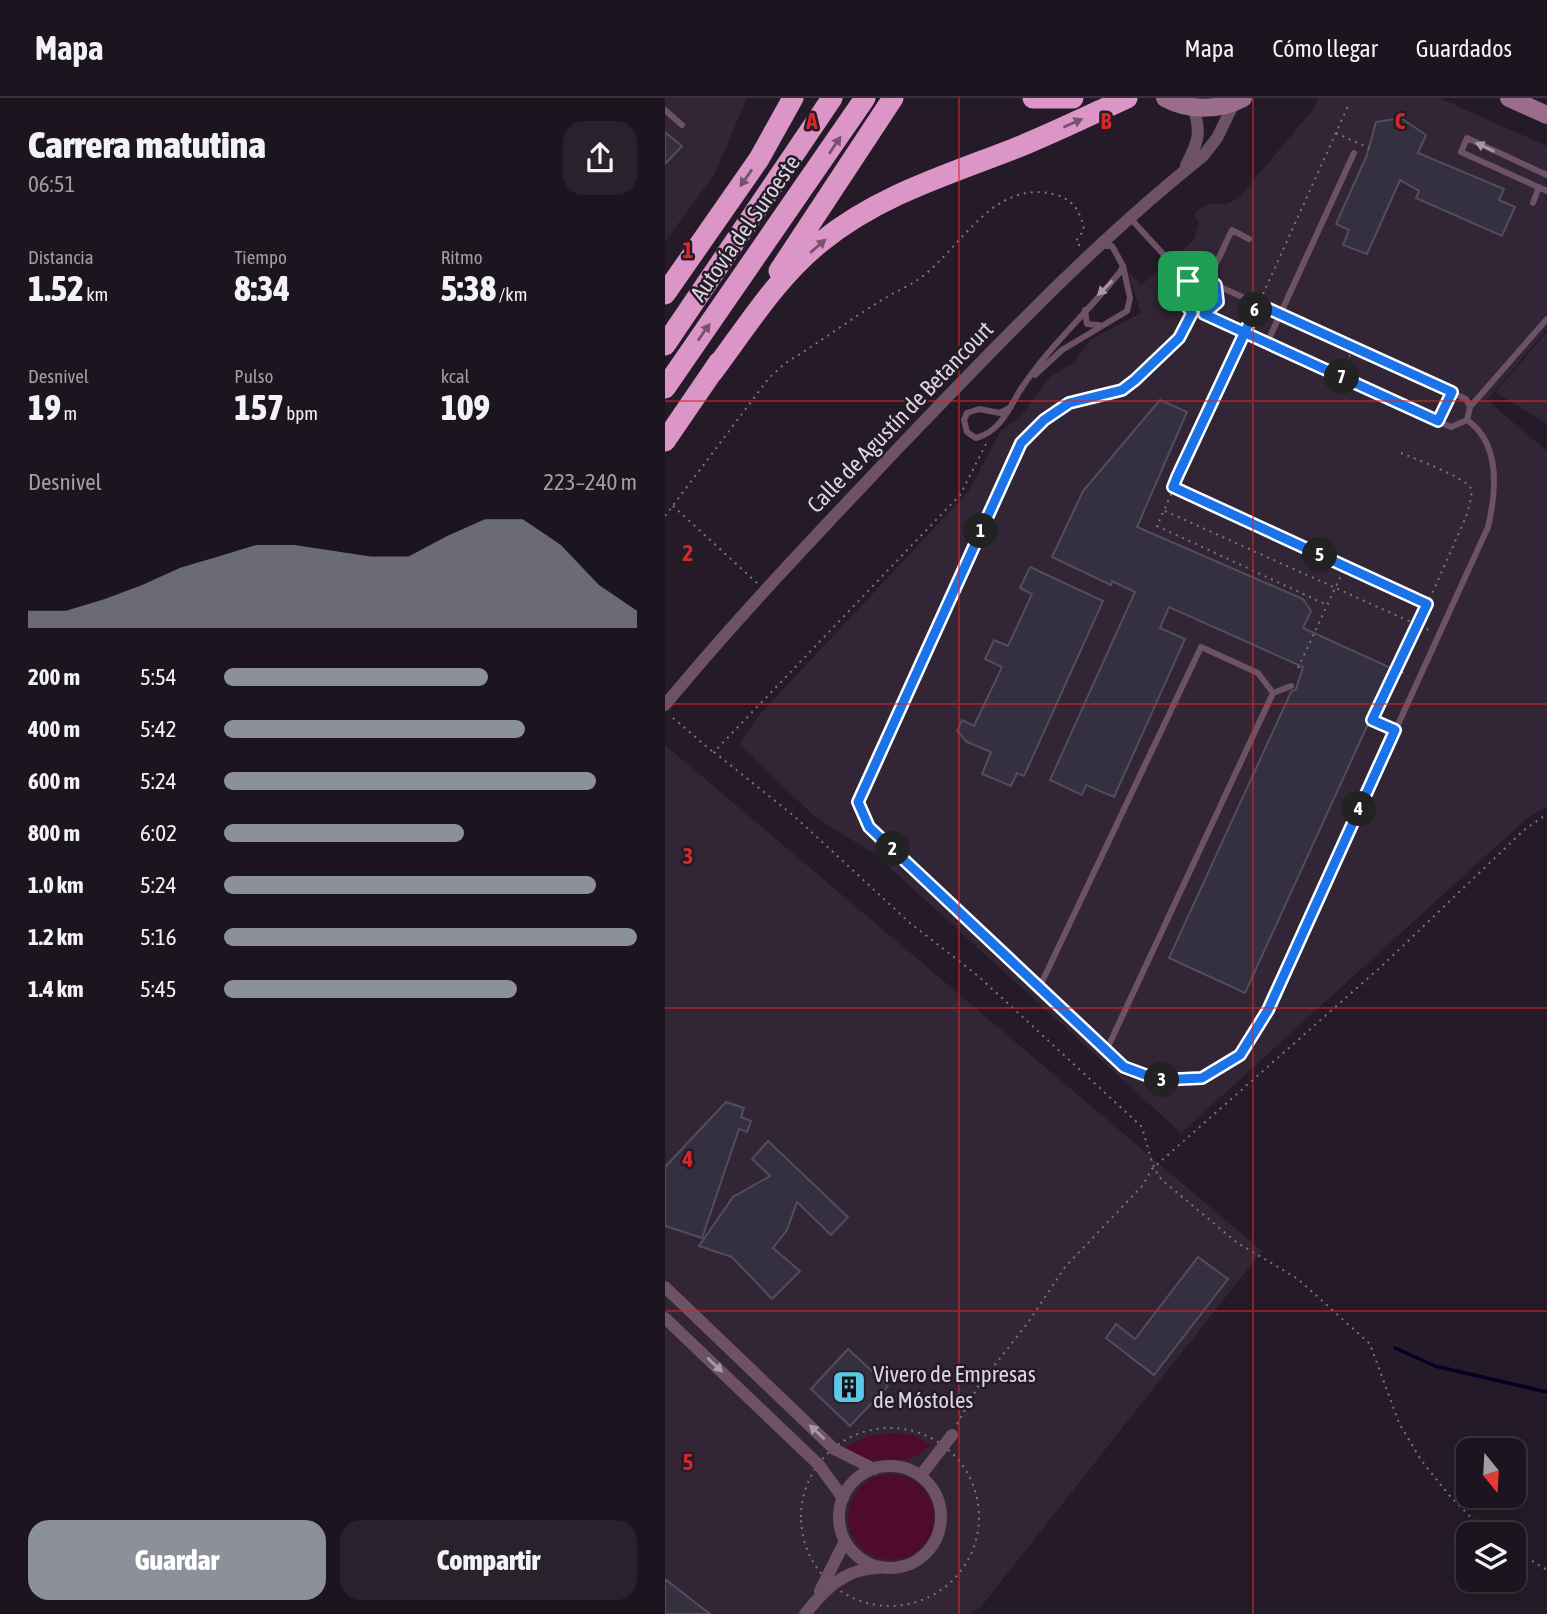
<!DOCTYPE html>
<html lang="es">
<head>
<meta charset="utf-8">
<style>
	:root { --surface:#1c141e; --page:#29212b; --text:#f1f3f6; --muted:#a09ea4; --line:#3a333c; --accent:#8c9099 }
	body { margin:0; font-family:"Asap Condensed",sans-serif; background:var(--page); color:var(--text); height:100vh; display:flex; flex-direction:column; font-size:26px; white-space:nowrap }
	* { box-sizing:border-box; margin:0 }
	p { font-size:23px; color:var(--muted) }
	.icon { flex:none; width:38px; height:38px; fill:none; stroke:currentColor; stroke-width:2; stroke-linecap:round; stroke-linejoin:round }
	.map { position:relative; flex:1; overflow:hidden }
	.panel { display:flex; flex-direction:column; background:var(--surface); width:665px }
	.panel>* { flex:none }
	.needle { width:46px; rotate:162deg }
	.buttons { position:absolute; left:791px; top:1340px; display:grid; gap:14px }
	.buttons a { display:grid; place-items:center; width:70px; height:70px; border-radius:14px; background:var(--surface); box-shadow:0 4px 10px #0003,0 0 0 2px var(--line); font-size:35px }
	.pin { position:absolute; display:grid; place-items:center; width:60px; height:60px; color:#fff; margin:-30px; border-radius:14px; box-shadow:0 4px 10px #0006 }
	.km { position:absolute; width:35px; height:35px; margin:-18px; border-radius:50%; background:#222; color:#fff; font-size:19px; line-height:35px; text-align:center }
	.round { display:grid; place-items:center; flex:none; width:74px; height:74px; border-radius:21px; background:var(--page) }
	.headline { display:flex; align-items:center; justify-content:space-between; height:119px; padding:0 28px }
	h1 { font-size:38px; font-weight:800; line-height:52px }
	.figures { display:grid; grid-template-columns:repeat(3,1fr); gap:10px; height:119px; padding:7px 28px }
	.figures div { display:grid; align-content:center }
	.figures b { font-size:35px; font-weight:800 }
	.figures small { font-size:19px; font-weight:400 }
	.figures p { font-size:19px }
	.chart { height:196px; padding:14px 28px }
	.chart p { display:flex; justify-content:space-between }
	.chart svg { width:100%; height:126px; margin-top:7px; fill:var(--accent); opacity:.7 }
	.primary-button { display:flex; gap:14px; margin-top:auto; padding:14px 28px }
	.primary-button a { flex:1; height:80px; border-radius:21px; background:var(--accent); color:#fff; font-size:28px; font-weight:800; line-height:80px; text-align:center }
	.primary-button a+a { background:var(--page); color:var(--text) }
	ul { padding:0 28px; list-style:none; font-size:23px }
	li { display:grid; grid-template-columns:112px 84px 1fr; align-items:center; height:52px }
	li i { height:18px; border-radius:9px; background:var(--accent) }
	header { display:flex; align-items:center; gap:42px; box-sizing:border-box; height:98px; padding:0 35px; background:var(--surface); border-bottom:2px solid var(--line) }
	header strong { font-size:33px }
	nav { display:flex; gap:38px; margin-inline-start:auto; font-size:24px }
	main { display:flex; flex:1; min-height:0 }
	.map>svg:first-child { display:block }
	.built { fill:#322535 }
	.green { fill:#4f0b2a }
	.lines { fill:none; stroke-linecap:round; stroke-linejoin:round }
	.stream { stroke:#050026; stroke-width:3.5 }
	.building { fill:#35303f; stroke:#524d5e; stroke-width:2 }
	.path { stroke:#7b737e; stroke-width:2; stroke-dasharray:2 5; stroke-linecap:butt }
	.lane { stroke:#6d5165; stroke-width:6 }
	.street { stroke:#6d5165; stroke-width:12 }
	.secondary { stroke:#9a6d8c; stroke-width:18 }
	.highway { stroke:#db95c6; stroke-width:21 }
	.oneway { fill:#77526f }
	.oneway2 { fill:#aa9aa7 }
	.route-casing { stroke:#fff; stroke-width:14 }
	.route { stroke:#1a73e8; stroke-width:9 }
	.grid { fill:none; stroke:#d62828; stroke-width:2; stroke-opacity:0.55 }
	.labels { text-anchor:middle; stroke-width:5; stroke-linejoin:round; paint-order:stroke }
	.street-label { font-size:23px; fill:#dbd5dd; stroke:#251b28 }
	.poi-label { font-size:23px; fill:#dbd5dd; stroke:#251b28; text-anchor:start }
	.grid-label { font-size:23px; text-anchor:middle; font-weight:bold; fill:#d62828; stroke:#251b28; stroke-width:5; stroke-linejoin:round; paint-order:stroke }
</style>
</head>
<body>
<header>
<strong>Mapa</strong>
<nav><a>Mapa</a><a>Cómo llegar</a><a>Guardados</a></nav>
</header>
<main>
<section class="panel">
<div class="headline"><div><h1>Carrera matutina</h1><p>06:51</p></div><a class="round"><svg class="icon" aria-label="share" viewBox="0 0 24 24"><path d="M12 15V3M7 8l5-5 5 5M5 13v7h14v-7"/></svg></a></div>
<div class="figures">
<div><p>Distancia</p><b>1.52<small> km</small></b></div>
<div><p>Tiempo</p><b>8:34</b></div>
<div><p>Ritmo</p><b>5:38<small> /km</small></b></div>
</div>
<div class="figures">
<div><p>Desnivel</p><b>19<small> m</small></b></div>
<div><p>Pulso</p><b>157<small> bpm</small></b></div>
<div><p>kcal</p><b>109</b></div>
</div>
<div class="chart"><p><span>Desnivel</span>223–240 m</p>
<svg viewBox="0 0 160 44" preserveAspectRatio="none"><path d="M0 44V38L10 38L20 34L30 29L40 23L50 19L60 15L70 15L80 17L90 19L100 19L110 12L120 6L130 6L140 15L150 29L160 38V44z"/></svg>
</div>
<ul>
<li><b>200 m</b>5:54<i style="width:64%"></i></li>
<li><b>400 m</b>5:42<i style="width:73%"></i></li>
<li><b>600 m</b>5:24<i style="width:90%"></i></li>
<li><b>800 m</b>6:02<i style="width:58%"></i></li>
<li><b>1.0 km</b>5:24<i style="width:90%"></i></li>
<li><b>1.2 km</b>5:16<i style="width:100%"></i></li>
<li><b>1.4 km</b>5:45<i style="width:71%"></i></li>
</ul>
<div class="primary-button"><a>Guardar</a><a>Compartir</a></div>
</section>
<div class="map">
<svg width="882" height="1516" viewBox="0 0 882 1516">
	<rect width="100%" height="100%" fill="#251b28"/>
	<!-- built -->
	<path class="built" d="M0 0H82L50 75 0 144Z
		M654 0H774L882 48V231L822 302 882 353V708L860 722 516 1035 211 757 149 718 74 646 96 615 303 394 335 334 356 318 385 279 409 264 425 242 476 215 463 174 476 187 529 142 534 125 529 117 534 111 544 106H561L573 101 649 10Z
		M882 234V326L830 294Z
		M0 647 597 1153 315 1510 304 1516H0Z"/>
	<!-- green -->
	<path class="green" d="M228 1335 247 1337 266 1347 252 1358 241 1361 202 1362 180 1350 203 1338Z
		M183 1419a43 43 0 1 1 86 0a43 43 0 1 1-86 0Z"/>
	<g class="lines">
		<!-- stream -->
		<path class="stream" d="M730 1250 770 1268 882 1294"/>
	</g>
	<!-- building -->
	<path class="building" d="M736 20 761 37 753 55 839 91 834 102 850 109 837 138 751 100 754 93 735 82 702 156 678 147 684 132 671 126 702 57 711 24Z
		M0 34 17 48 0 66Z
		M495 302 522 314 472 429 638 501 646 513 638 530 728 571 708 616 702 619 703 626 580 895 504 860 626 594 631 591 638 569 504 509 495 530 520 541 449 699 421 687 417 697 385 682 470 494 447 483 446 487 387 459 418 393Z
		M365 469 438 503 359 678 352 675 346 688 317 676 326 654 302 644 292 633 297 622 309 628 337 569 320 561 329 542 343 548 367 496 355 490Z
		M61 1004 79 1010 76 1019 86 1023 82 1034 74 1031 37 1140 0 1128V1069Z
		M103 1043 183 1119 166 1137 132 1104 122 1132 108 1150 135 1173 107 1201 67 1159 34 1148 68 1099 105 1078 87 1061Z
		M533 1159 563 1181 489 1277 441 1240 451 1226 470 1241Z
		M183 1251 223 1288 185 1328 146 1291Z
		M0 1481 45 1516H0Z"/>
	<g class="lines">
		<!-- path -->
		<path class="path" d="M671 35 704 50
			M598 196 684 6
			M583 224 589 214
			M574 242 492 428 662 507
			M678 271 685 257
			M777 316 784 302
			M321 346 295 397 49 654 129 718 245 825 312 877 476 1028C484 1047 484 1067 497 1082L571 1144 633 1181 705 1246 734 1325 756 1362 784 1397 823 1437
			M736 355C748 360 804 381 806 391 808 398 803 411 801 419L733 572 743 578
			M509 389 762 505
			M8 408 92 485
			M500 413 766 533
			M0 418 104 280 119 266C154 245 187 220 222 199 232 193 244 188 254 181 297 150 328 79 392 97 409 102 416 115 419 132L411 143 415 148
			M633 570 680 469
			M711 615 732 573
			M8 620 48 654
			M292 1326 314 1287 362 1226 400 1169 478 1087 487 1071 719 866 859 732 882 716
			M136 1419a89 89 0 1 1 178 0a89 89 0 1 1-178 0Z
			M849 1452 882 1472"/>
		<!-- lane -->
		<path class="lane" d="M0 12 17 27
			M882 77 802 40 796 54 882 93
			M868 105 874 89
			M465 120 523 183
			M516 197a19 19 0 1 1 38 0a19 19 0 1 1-38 0Z
			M544 181 567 132 584 141
			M420 212 422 226 434 227
			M527 215C512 243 488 274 459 290 444 298 423 298 406 304 387 312 371 330 356 345L193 704 204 729 459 969 494 982 537 980 575 956 603 912 823 429C831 395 837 346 802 322
			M539 216 786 329 802 322 805 309 801 301 551 187
			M602 245 689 55
			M370 277 397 252 462 213 465 200 458 168
			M346 309 335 315 314 311 302 315 299 322 302 334 311 340C334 334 343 313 354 294 383 249 422 215 455 174L458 168 447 148H436
			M805 309 882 221
			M608 595 626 588
			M707 622 730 632
			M375 888 536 549 593 575 608 595 442 951"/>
		<!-- street -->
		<path class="street" d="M521 67C533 45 537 34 528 10
			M0 607C75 516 158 430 239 344 335 244 430 144 538 58L552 40 569 5
			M0 1189 169 1351 209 1371
			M0 1220 154 1367 178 1400
			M174 1419a51 51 0 1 1 102 0a51 51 0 1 1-102 0Z
			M256 1377 287 1337
			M155 1493 180 1443
			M140 1516C160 1491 179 1471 213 1470"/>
		<!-- secondary -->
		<path class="secondary" d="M500 0C524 13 554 13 578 0
			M844 0 882 17"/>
		<!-- highway -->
		<path class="highway" d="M368 0H408
			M114 173 228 0
			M0 196 94 61 128 0
			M0 247 167 0
			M47 275C80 231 112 179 156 144 214 97 282 77 351 50 388 35 425 17 462 0
			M0 290 200 0
			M0 343 54 264"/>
	</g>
	<!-- one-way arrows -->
	<defs><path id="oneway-solid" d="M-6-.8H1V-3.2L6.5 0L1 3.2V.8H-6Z" transform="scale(1.75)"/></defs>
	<g class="oneway">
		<use href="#oneway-solid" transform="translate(408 25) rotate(-24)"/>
		<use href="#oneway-solid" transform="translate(170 47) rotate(-56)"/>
		<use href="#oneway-solid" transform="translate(81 80) rotate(125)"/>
		<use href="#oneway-solid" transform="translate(153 148) rotate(-41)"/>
		<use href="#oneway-solid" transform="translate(39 234) rotate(-55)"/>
	</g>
	<g class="oneway2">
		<use href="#oneway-solid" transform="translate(820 49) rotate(-155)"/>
		<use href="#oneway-solid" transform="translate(440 190) rotate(135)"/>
		<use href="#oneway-solid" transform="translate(50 1267) rotate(43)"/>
		<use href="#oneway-solid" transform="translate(152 1334) rotate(-137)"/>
	</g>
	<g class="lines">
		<!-- route casing -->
		<g class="route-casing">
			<path id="route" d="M523 183 516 200 527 215 514 240 470 282 457 292 404 305 379 322 356 345 193 704 204 729 459 969 494 982 537 980 575 957 603 912 730 632 707 622 762 506 508 389 512 379 593 206 787 294 773 323C695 287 617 251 539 216L553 204 551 187 541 180 523 183"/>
		</g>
		<!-- route -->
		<use href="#route" class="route"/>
	</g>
	<!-- grid -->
	<path class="grid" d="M294 0V1516M588 0V1516M0 303H882M0 606H882M0 910H882M0 1213H882"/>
	<!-- icons -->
	<defs>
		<g id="building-square" transform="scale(1.75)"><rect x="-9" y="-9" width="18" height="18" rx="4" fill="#5cc7e7" stroke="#251b28"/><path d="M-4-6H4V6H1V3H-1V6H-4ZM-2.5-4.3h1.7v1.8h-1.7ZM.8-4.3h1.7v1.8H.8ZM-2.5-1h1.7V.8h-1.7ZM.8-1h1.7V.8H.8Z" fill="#111"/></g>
	</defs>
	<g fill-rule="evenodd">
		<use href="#building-square" x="184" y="1289"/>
	</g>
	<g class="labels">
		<!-- street labels -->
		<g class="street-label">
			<text transform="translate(80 130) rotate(-55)" y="8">Autovía del Suroeste</text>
			<text transform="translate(235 319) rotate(-46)" y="8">Calle de Agustín de Betancourt</text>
		</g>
		<!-- poi labels -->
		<g class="poi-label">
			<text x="208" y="1284">Vivero de Empresas<tspan x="208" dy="26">de Móstoles</tspan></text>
		</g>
	</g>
	<g class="grid-label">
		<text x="147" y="31">A</text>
		<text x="441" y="31">B</text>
		<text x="735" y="31">C</text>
		<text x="23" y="160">1</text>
		<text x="23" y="463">2</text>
		<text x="23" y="766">3</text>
		<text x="23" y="1069">4</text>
		<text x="23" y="1372">5</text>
	</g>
</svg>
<div class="buttons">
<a><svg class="needle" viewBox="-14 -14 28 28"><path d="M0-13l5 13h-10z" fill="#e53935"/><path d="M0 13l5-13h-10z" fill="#a09ea4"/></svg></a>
<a><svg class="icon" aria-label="layers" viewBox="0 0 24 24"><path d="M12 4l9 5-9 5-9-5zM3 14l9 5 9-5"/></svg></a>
</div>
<div class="pin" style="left:523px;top:183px;background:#1e9e55"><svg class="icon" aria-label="arrive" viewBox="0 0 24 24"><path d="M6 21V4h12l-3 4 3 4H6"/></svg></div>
<b class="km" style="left:316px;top:433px">1</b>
<b class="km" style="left:228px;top:751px">2</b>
<b class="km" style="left:497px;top:982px">3</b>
<b class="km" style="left:694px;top:711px">4</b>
<b class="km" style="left:655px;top:457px">5</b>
<b class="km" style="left:590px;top:212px">6</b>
<b class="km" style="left:677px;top:279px">7</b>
</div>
</main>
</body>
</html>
